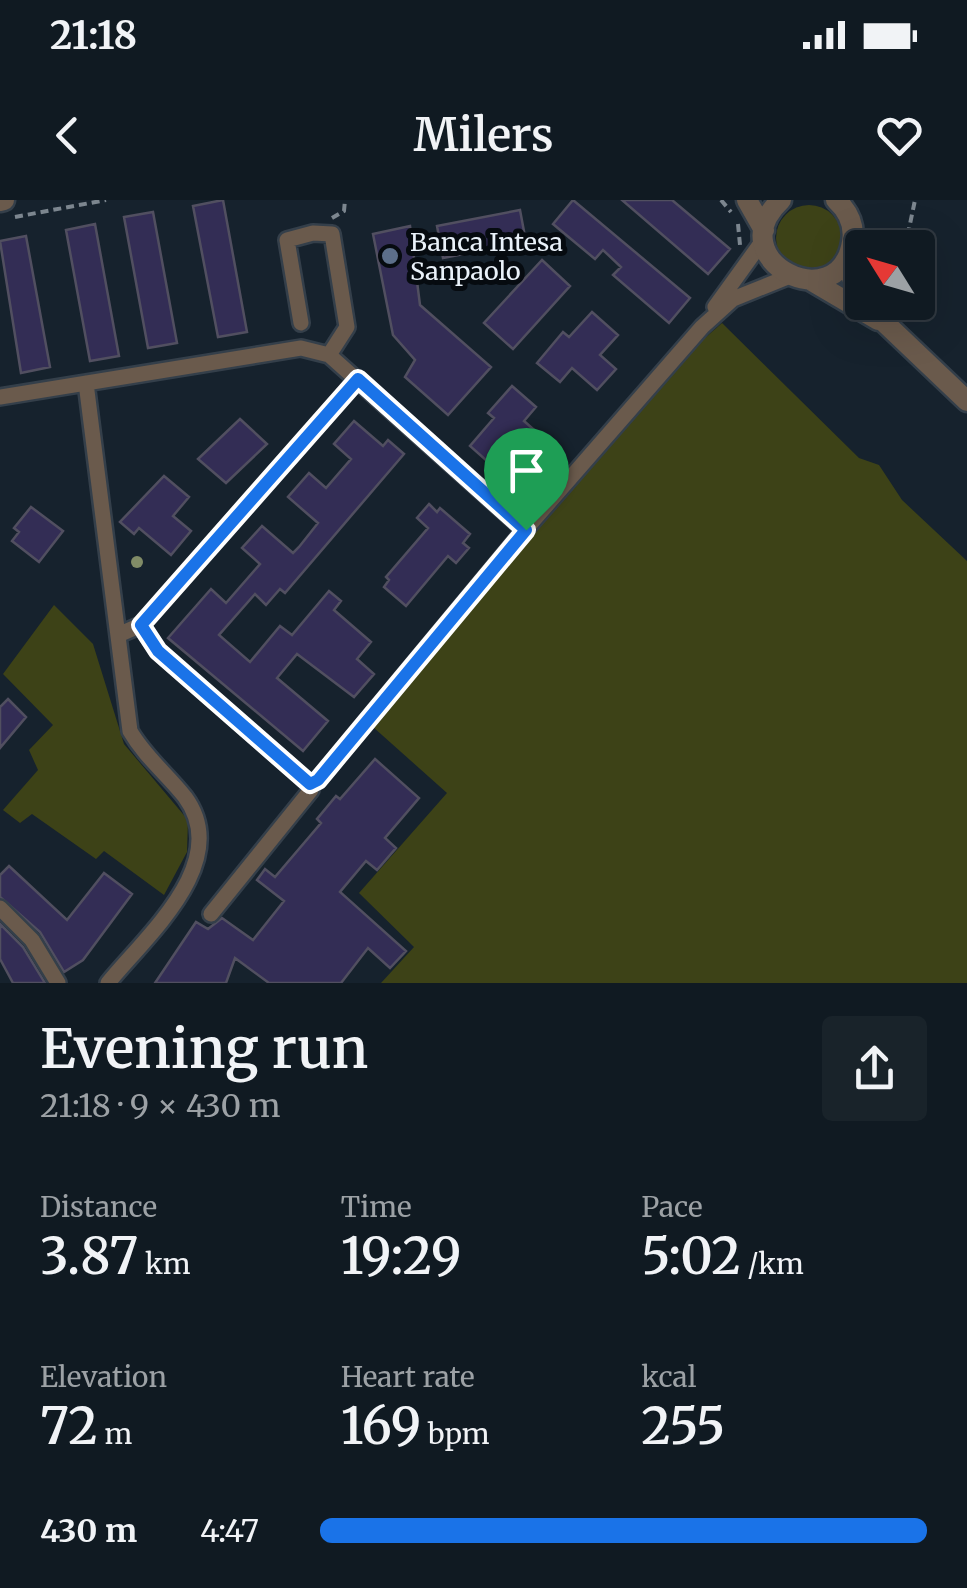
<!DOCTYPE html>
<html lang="en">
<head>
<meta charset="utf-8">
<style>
	:root { --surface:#101a22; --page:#19232a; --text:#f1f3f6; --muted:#9ca1a5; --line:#303840; --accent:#1a73e8 }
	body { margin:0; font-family:Merriweather,serif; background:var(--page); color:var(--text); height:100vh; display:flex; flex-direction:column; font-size:38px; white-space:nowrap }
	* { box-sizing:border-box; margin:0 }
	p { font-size:32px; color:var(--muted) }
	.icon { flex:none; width:55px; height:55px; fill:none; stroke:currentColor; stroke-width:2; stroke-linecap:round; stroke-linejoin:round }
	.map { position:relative; height:783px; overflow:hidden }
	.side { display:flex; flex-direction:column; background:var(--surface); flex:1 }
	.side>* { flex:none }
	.needle { width:65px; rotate:307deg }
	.tools { position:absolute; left:845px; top:30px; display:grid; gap:20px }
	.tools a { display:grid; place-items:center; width:90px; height:90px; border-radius:10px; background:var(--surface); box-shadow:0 10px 40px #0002,0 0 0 2px var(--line); font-size:50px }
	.pin { position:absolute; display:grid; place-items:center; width:85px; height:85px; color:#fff; margin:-102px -42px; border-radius:50% 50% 50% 0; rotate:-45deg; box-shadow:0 0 10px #0007 }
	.pin .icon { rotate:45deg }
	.round { display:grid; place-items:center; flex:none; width:105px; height:105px; border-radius:10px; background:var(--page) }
	.summary { display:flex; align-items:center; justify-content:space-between; height:170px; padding:0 40px }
	h1 { font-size:55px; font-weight:600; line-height:75px }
	.figures { display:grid; grid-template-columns:repeat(3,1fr); gap:15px; height:170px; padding:10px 40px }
	.figures div { display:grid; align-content:center }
	.figures b { font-size:50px; font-weight:600 }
	.figures small { font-size:28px; font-weight:400 }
	.figures p { font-size:28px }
	ul { padding:0 40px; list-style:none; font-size:32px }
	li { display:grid; grid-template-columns:160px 120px 1fr; align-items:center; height:75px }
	li i { height:25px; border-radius:12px; background:var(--accent) }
	.status { display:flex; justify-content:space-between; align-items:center; height:70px; padding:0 50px; background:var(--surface); direction:ltr }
	.status svg { height:28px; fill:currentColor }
	header { display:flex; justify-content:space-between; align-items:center; height:130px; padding:0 40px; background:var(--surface); font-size:45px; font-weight:600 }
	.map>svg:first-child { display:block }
	.green { fill:#3d4217 }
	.building { fill:#332d55; stroke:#514f60; stroke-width:2.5 }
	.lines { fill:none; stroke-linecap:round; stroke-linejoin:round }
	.minor-casing { stroke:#343f4a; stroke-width:20 }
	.tertiary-casing { stroke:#343f4a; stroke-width:25 }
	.path { stroke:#7c868f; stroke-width:4; stroke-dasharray:8 5; stroke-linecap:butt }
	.minor { stroke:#6a5a4c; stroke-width:15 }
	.tertiary { stroke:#6a5a4c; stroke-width:20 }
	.tree { fill:#818c67 }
	.route-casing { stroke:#fff; stroke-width:20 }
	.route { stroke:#1a73e8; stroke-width:12 }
	.service-dot { fill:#5c6f8a; stroke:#060b10; stroke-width:4 }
	.labels { text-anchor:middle; stroke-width:10; stroke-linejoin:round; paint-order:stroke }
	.poi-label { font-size:25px; fill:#eaf2fa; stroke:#060b10; text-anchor:start }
</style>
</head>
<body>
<div class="status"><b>21:18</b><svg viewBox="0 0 49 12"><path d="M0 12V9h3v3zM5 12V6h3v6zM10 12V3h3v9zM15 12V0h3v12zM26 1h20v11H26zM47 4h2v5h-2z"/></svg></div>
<header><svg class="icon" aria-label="back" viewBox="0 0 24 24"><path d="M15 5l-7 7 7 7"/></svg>Milers<svg class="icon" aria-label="heart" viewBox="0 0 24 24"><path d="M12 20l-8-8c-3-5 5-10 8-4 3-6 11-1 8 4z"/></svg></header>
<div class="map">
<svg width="967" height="783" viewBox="0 0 967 783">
	<rect width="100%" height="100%" fill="#16222d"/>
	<!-- green -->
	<path class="green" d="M776 38a33 33 0 1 1 66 0a33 33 0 1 1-66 0Z
		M722 123 859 258 879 265 902 300 967 361V783H381L414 747 359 693 447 593 373 527 490 381 688 153Z
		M54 405 93 444 124 544 188 620 187 652 164 695 104 651 96 659 32 614 20 623 3 610 38 570 29 550 53 525 3 474Z"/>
	<!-- building -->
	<path class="building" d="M223 0 247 132 218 137 193 6Z
		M573 0 690 98 669 123 613 75 621 67 603 50 595 59 553 24Z
		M622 0H672L730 49 708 74Z
		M520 10 526 42 443 58 437 26Z
		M153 12 177 143 148 148 124 17Z
		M95 24 119 156 90 161 66 30Z
		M410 26 420 105 491 167 448 215 405 177 415 160 393 135 373 34Z
		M26 36 50 167 21 173 0 41Z
		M542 60 570 86 513 149 484 123Z
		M592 112 618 135 600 155 616 169 597 190 572 168 560 182 537 163 563 132 569 137Z
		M512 186 536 207 524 221 548 242 528 265 512 251 496 269 470 246 494 218 488 213Z
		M240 219 267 244 226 283 198 259Z
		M354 221 383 246 388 240 404 254 285 393 280 389 266 405 255 394 219 435 250 462 280 426 292 435 329 391 341 401 334 410 371 442 357 459 374 474 354 497 297 454 277 478 328 521 303 551 168 438 211 389 226 403 260 364 242 348 262 326 293 353 299 347 318 323 288 297 309 273 326 288 351 259 334 244Z
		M164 276 189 297 173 316 191 331 171 355 139 328 134 334 120 322Z
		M429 304 437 312 440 308 470 334 463 343 469 348 456 363 448 356 406 406 384 387 389 380 386 377 428 328 417 318Z
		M31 307 63 331 39 362 12 341 19 332 14 328Z
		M8 499 26 517 0 548V507Z
		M375 559 419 598 385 638 396 648 377 670 366 661 340 692 406 751 390 768 368 748 341 783H269L235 758 226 783H155L196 722 208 729 222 718 253 740 284 701 257 680 265 669 275 677 321 623 317 619 336 596 340 599Z
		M9 666 67 720 104 673 132 694 83 760 64 772 40 732 0 697V675Z
		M0 724 23 747 45 783H13L0 759Z"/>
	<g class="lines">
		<!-- minor casing -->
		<g class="minor-casing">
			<path id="minor" d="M715 107 764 39
				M301 123 287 40 313 33 332 34 347 127 329 155
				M86 183 130 531C145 557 167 574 185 597 233 662 147 735 108 783
				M0 197 301 148 329 155 525 330
				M141 425 158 451 310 584
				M118 435 141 425 358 179
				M0 708 32 740 58 783
				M211 714 311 590 310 584 318 580 525 330 702 127 733 99 790 76"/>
		</g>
		<!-- tertiary casing -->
		<g class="tertiary-casing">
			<path id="tertiary" d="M747 0 764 30
				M781 0C717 60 839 121 852 42 855 25 848 11 836 0
				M0 1 4 0
				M849 54 852 78 862 94
				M810 80 878 120
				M869 102 885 123 967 201"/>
		</g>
		<!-- path -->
		<path class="path" d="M721 0 731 12
			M15 17 106 0
			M332 18 344 11 345 0
			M738 24 740 45
			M905 48 915 0"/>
		<!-- minor -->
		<use href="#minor" class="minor"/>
		<!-- tertiary -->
		<use href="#tertiary" class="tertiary"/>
	</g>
	<!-- trees -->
	<circle class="tree" cx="137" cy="362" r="6"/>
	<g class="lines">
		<!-- route casing -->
		<g class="route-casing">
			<path id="route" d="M358 179 526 330 318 580 310 584 158 451 141 425Z"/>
		</g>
		<!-- route -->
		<use href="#route" class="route"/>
	</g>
	<!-- markers -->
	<circle class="service-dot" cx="390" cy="56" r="10"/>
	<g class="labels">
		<!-- poi labels -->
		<g class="poi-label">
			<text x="410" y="51">Banca Intesa<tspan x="410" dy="29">Sanpaolo</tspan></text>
		</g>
	</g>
</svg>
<div class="tools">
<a><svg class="needle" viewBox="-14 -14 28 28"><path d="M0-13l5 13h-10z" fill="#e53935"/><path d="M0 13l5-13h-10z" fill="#9ca1a5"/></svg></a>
</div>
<div class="pin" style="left:526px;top:330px;background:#1e9e55"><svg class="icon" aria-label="arrive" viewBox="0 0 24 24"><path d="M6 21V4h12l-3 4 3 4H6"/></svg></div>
</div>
<section class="side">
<div class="summary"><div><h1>Evening run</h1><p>21:18 · 9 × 430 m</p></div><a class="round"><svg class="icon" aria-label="share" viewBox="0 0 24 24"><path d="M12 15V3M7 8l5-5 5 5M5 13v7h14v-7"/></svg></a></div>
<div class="figures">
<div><p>Distance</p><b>3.87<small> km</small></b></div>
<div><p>Time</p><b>19:29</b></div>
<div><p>Pace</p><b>5:02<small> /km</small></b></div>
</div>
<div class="figures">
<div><p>Elevation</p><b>72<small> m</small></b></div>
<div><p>Heart rate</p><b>169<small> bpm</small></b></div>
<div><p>kcal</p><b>255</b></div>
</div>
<ul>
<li><b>430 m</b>4:47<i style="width:100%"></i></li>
</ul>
</section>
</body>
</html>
